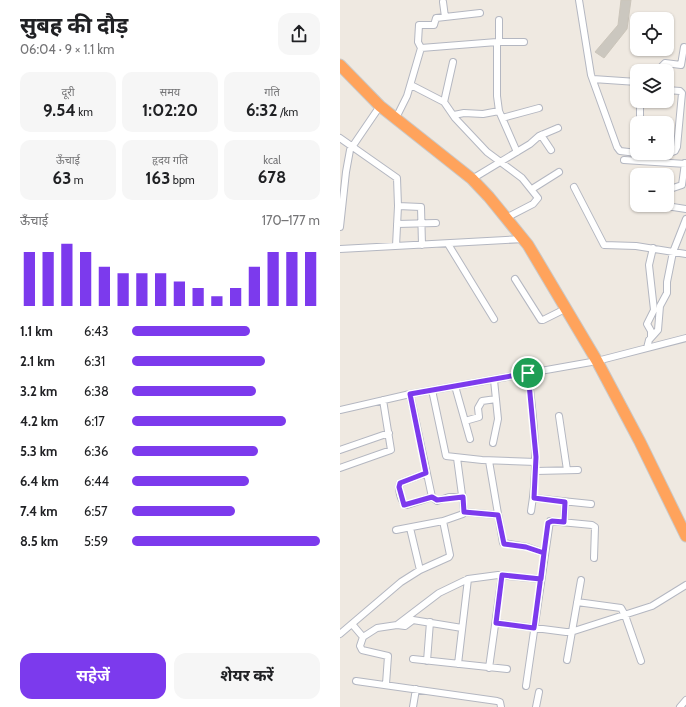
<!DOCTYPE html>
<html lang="hi">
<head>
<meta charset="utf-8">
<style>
	:root { --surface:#fff; --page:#f6f6f6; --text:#202124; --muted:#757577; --accent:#7c3aed }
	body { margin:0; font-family:Cabin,"Noto Sans Devanagari",sans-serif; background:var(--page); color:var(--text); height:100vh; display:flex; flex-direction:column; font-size:15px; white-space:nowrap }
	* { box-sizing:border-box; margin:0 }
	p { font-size:13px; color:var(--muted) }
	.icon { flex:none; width:22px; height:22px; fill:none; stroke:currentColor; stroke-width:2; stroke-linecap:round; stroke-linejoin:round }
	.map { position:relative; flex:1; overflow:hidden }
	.panel { display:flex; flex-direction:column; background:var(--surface); width:340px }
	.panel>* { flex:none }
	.buttons { position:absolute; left:290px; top:12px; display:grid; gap:8px }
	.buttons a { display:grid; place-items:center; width:44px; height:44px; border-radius:8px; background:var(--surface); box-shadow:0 1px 3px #0004; font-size:20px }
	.pin { position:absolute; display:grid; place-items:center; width:34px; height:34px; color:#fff; margin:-17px; border:2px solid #fff; border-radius:50%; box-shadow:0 1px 4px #0007 }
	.round { display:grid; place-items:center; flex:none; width:42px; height:42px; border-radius:12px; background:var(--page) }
	.headline { display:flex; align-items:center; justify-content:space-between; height:68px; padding:0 20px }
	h1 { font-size:22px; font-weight:700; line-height:30px }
	.figures { display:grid; grid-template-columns:repeat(3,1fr); gap:6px; height:68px; padding:4px 20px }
	.figures div { display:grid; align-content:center; border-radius:10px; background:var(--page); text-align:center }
	.figures b { font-size:17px; font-weight:700 }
	.figures small { font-size:11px; font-weight:400 }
	.figures p { font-size:11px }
	.chart { height:112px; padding:8px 20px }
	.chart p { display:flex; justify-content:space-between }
	.chart svg { width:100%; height:72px; margin-top:4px; stroke:var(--accent); stroke-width:6 }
	.action { display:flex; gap:8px; margin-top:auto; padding:8px 20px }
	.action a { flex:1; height:46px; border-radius:12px; background:var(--accent); color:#fff; font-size:16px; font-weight:700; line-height:46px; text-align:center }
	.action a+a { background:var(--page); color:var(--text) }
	ul { padding:0 20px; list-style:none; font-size:13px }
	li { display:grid; grid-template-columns:64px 48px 1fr; align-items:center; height:30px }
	li i { height:10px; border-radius:5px; background:var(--accent) }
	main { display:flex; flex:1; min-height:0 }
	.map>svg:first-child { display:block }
	.building { fill:#cbc7bf; stroke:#cbc5ba }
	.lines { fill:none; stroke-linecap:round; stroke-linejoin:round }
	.street-casing { stroke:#b4b7c1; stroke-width:8 }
	.highway-casing { stroke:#c9c9c9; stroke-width:13 }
	.street { stroke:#fff; stroke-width:6 }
	.highway { stroke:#ffa35c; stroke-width:11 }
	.route-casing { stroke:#fff; stroke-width:8 }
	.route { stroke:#7c3aed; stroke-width:5 }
</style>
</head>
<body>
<main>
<section class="panel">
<div class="headline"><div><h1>सुबह की दौड़</h1><p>06:04 · 9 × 1.1 km</p></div><a class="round"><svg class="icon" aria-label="share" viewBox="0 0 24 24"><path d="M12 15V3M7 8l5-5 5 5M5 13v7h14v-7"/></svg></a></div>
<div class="figures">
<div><p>दूरी</p><b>9.54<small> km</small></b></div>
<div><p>समय</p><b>1:02:20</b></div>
<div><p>गति</p><b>6:32<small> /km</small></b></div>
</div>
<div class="figures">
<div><p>ऊँचाई</p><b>63<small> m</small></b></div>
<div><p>हृदय गति</p><b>163<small> bpm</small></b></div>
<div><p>kcal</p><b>678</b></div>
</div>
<div class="chart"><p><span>ऊँचाई</span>170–177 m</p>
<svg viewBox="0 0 160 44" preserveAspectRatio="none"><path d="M5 44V11M15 44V11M25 44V6M35 44V11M45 44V20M55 44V24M65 44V24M75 44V24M85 44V29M95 44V33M105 44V38M115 44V33M125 44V20M135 44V11M145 44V11M155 44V11"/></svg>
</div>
<ul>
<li><b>1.1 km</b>6:43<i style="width:63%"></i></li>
<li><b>2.1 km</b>6:31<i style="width:71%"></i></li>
<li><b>3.2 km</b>6:38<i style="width:66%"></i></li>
<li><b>4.2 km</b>6:17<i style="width:82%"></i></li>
<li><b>5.3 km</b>6:36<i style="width:67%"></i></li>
<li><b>6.4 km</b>6:44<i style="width:62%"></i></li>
<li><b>7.4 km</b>6:57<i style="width:55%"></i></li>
<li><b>8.5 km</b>5:59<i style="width:100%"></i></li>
</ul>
<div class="action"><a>सहेजें</a><a>शेयर करें</a></div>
</section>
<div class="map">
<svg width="346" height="707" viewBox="0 0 346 707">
	<rect width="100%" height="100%" fill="#efe9e1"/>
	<!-- building -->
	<path class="building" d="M281 0H291L287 29 264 58 255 52 278 25Z"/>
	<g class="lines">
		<!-- street casing -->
		<g class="street-casing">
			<path id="street" d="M239 0 251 75 277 147 280 151 297 153
				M103 2 105 17
				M159 20V42
				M157 42V96L159 111 177 152
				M81 48 78 42 79 25H94L96 18 140 13
				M322 71V66L325 63 341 65 344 47
				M253 79 297 82
				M71 85 104 102 115 118 147 152 182 178 198 198 193 204 166 218
				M104 102 113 62
				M114 115 124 113 143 114 159 111
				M56 118 67 96 81 48 157 42H184
				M162 118 199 108
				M300 123V101
				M201 135 211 150
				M0 138 57 178 58 206 56 246
				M304 153 327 154 335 151 337 147 342 93 340 91 327 90
				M284 160 346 164
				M132 179 190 144 199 136 218 128
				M234 187 264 245 296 246 346 254
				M192 189 219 172
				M327 190 342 185 345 163
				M320 205 346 209
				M58 206 81 207 82 245
				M57 224 96 223
				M0 227 6 172 10 150 40 106
				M108 244 154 319
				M0 249 184 239
				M175 279 201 320H203L225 309
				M311 337V331L307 324 314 310 309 265 313 248
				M307 348 309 340 318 330 320 306 327 293V282L333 252 346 219
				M188 373C194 420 199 465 191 511
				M115 386 130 439
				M92 390 106 456 142 460 196 462
				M70 394 92 497 97 501 109 497H123
				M0 410 70 394 257 361 346 338
				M219 416 227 470
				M125 421 139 417 138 408 142 401 156 399
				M153 443 158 419 154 380
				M0 450 49 433
				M149 461 163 543 187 547 204 553
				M0 468 51 450 43 400
				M196 471 238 470
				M86 473 60 483C58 489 60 502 67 505L92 497
				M193 498 251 504
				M124 512 158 515
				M224 522 225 502
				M70 528 80 570
				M56 530 103 521 123 514 124 510 117 458
				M237 602 281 608 285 615 301 661
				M156 623 226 632 234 631 312 606 346 585
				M12 624 23 637
				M57 625 65 626 73 620 122 628
				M0 634 61 582 80 570 109 557 110 555 103 521
				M73 659 167 669
				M227 660 241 580
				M87 661 90 622
				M118 664 128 579
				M149 668 162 575
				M16 681 157 701 160 702 161 707
				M46 684 48 656 22 650 20 646 23 637 37 628 57 625 99 593 128 579 158 575 201 579
				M186 686 210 521 252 525 255 527 254 558
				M73 707 76 689
				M196 707 199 692
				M340 707 346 700"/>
		</g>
		<!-- highway casing -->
		<g class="highway-casing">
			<path id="highway" d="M0 65 40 106 132 179 149 197 188 245 257 361 300 442 346 536"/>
		</g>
		<!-- street -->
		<use href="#street" class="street"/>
		<!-- highway -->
		<use href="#highway" class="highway"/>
	</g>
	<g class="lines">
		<!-- route casing -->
		<g class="route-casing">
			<path id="route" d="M188 373 70 394 86 473 60 483 59 487 64 505 92 497 97 500 123 497 124 512 158 515 164 544 186 547 204 553 201 579 162 575 156 623 194 628C199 593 203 558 208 523L212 521 224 522 225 502 194 498 196 457 188 373"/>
		</g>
		<!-- route -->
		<use href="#route" class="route"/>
	</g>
</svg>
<div class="buttons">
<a><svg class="icon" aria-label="locate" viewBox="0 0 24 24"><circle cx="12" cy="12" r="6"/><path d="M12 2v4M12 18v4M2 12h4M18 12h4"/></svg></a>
<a><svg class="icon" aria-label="layers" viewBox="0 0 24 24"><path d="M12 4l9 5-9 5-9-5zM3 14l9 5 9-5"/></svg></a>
<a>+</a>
<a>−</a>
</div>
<div class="pin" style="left:188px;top:373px;background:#1e9e55"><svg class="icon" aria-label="arrive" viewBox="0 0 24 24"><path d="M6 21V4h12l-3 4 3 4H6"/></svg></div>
</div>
</main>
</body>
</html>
